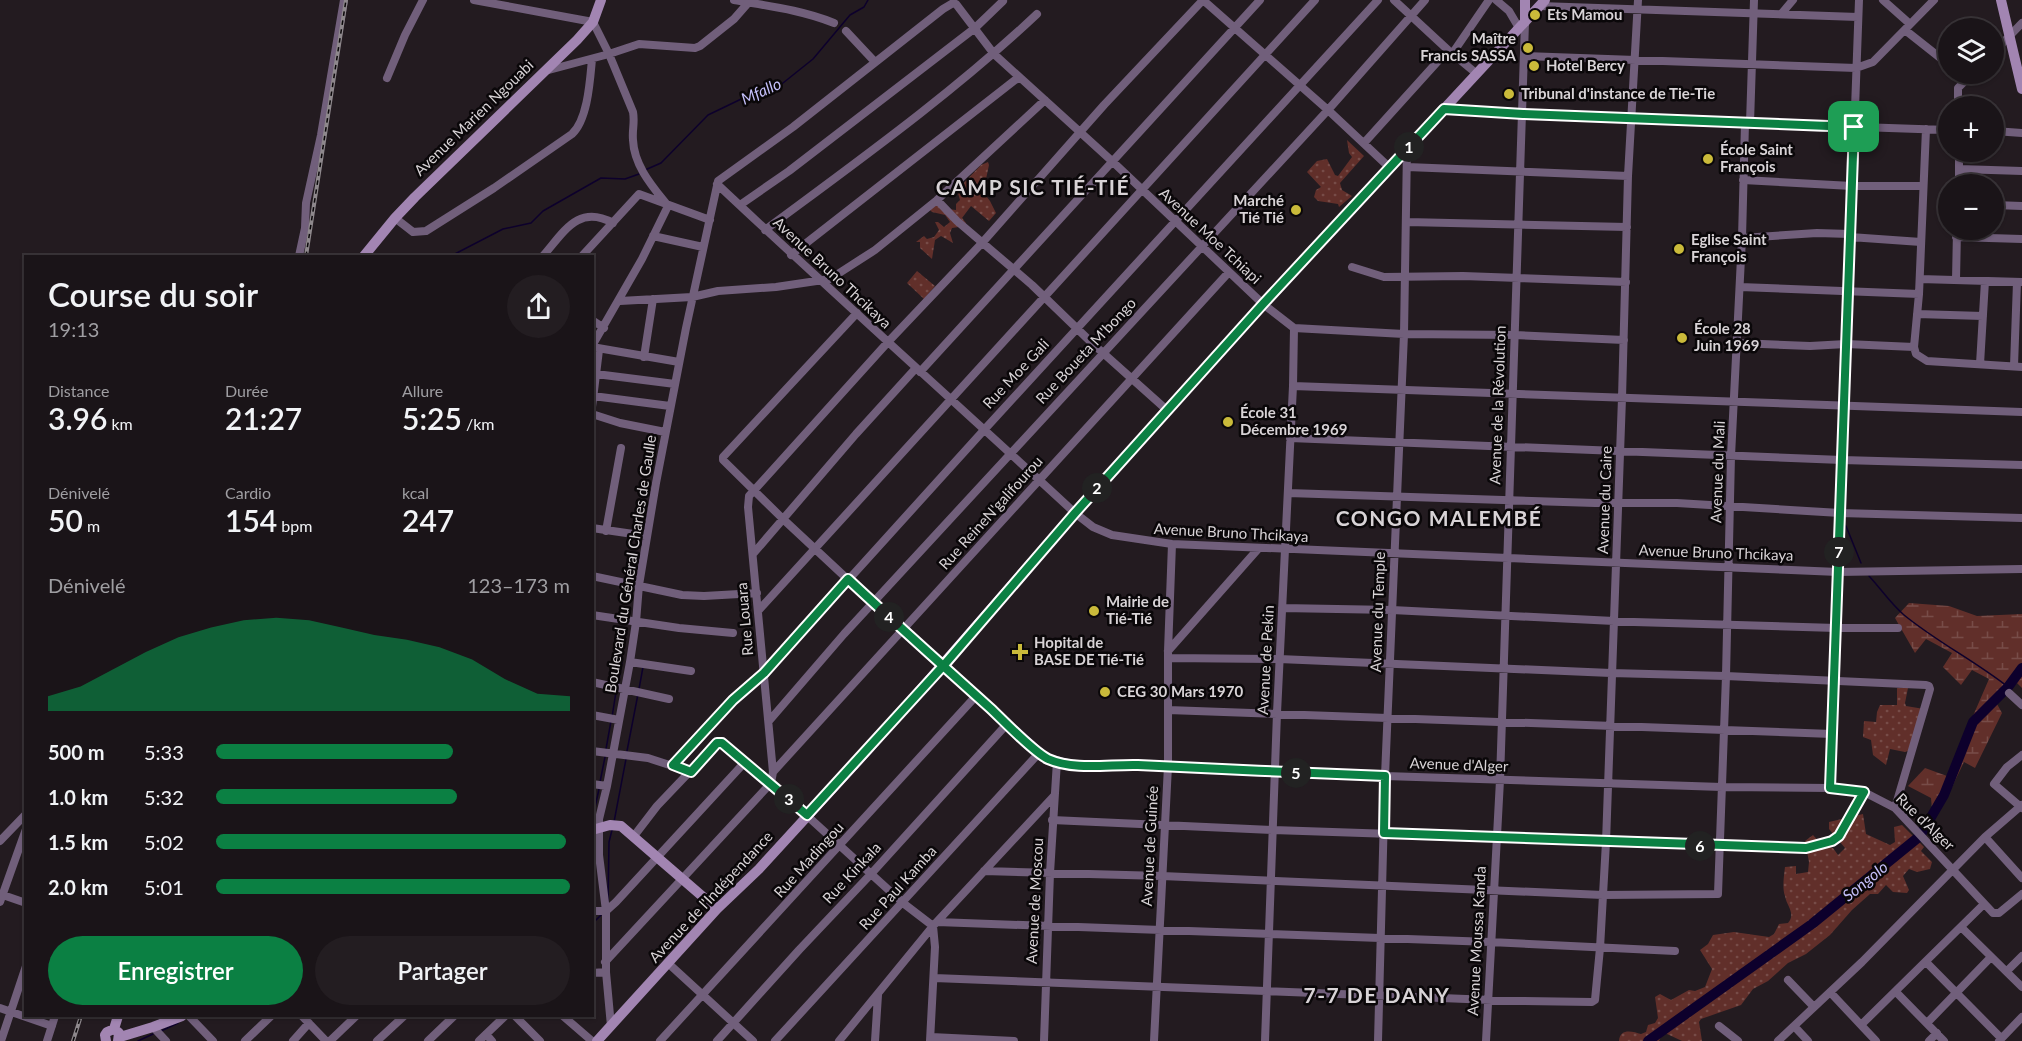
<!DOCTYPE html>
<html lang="fr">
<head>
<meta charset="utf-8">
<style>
	:root { --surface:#1a1418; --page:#231d21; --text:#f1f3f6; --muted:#9f9ea2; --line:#383337; --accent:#0b8043 }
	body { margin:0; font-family:Lato,sans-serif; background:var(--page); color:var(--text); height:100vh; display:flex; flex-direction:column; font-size:22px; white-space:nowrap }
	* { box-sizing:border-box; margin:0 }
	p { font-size:20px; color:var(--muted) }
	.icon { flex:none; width:33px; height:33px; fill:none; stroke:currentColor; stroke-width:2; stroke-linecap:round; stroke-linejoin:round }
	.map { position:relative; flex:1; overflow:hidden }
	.sheet { position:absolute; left:24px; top:255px; width:570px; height:762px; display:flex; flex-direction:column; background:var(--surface); border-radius:0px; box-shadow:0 2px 4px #0004,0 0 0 2px var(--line) }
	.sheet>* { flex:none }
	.buttons { position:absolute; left:1938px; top:18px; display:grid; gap:12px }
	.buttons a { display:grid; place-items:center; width:66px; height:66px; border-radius:50%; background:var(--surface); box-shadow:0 2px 4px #0004,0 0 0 2px var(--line); font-size:30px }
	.pin { position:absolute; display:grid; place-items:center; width:51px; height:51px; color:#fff; margin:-26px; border-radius:12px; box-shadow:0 3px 9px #0006 }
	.km { position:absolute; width:30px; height:30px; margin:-15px; border-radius:50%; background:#222; color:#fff; font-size:16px; line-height:30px; text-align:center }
	.round { display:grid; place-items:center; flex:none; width:63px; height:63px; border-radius:32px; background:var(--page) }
	.head { display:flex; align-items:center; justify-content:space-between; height:102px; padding:0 24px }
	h1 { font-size:33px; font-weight:600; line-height:45px }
	.metrics { display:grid; grid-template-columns:repeat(3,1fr); gap:9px; height:102px; padding:6px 24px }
	.metrics div { display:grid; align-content:center }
	.metrics b { font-size:30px; font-weight:600 }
	.metrics small { font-size:16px; font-weight:400 }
	.metrics p { font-size:16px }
	.chart { height:168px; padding:12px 24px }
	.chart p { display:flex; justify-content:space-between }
	.chart svg { width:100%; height:108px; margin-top:6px; fill:var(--accent); opacity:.7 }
	.cta { display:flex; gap:12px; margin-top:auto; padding:12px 24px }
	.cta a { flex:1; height:69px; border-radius:36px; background:var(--accent); color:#fff; font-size:24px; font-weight:600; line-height:69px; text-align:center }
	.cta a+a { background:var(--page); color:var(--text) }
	ul { padding:0 24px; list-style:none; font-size:20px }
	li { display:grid; grid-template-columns:96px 72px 1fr; align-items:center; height:45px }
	li i { height:15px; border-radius:8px; background:var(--accent) }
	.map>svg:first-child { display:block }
	.grass { fill:url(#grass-dots) }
	.wetland { fill:url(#wetland-marsh) }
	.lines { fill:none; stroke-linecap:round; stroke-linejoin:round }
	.stream { stroke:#0d002c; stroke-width:1.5 }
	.river { stroke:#0d002c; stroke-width:10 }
	.street { stroke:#715f7b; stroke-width:8 }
	.secondary { stroke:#a285b2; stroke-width:10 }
	.rail-casing { stroke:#8e888c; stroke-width:4 }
	.rail { stroke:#0a0709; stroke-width:1.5; stroke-dasharray:4.5; stroke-linecap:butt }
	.route-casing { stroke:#fff; stroke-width:12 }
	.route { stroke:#0b8043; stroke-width:8 }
	.poi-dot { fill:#caba3a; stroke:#0a0709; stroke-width:2 }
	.labels { text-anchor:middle; stroke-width:5; stroke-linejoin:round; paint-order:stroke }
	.poi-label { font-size:15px; font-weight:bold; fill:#d8d3d6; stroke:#0a0709; text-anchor:start }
	.street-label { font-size:15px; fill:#d8d3d6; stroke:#0a0709 }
	.water-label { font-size:16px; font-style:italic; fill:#c4bffa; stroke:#0a0709 }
	.district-label { font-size:21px; font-weight:bold; letter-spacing:1.5px; fill:#d8d3d6; stroke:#0a0709 }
</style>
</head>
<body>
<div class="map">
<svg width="2022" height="1041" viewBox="0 0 2022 1041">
	<defs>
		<pattern id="grass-dots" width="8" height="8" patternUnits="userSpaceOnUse" patternTransform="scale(1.5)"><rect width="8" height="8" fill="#612f2a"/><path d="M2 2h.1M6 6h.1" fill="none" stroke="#774c48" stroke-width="1.8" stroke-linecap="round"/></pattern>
		<pattern id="wetland-marsh" width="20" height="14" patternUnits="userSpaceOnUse" patternTransform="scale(1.5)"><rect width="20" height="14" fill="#612f2a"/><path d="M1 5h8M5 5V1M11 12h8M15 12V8" fill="none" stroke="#774c48"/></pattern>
	</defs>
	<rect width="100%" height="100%" fill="#231b20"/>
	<!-- grass -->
	<path class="grass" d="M1347 140 1364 156 1340 183 1342 190 1352 196 1339 207 1338 204 1318 201 1314 197 1316 190 1321 187 1307 172 1317 161 1327 159 1335 175 1338 176 1352 157 1349 153Z
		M988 162 989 165 986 179 991 185 982 191 990 201 996 213 989 221 971 206 962 218 966 223 965 226 948 209 956 210V204L960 200 957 190 981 165Z
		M937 202 959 227 952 228 950 233 953 243 941 236 935 240 932 259 920 248V242H916L924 236 927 239 934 237 939 230 935 222H938L944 227 950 222 945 215 932 212 930 210Z
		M917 271 935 286 924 299 907 283Z
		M1897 688H1908L1905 703 1906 706 1924 709 1911 750 1905 752 1890 749 1886 765 1873 755 1871 740 1863 737 1864 721 1876 722 1877 712 1880 705H1897Z
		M1863 814 1866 834 1890 845 1895 842 1894 827 1902 825 1924 847 1921 851 1932 862 1930 869 1917 872 1909 869 1903 876 1909 890 1907 893 1893 892 1886 885 1878 894H1870L1852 910 1830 935 1806 954 1788 963 1768 981 1753 989 1741 1005 1701 1019 1699 1022 1702 1041H1682L1665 1033 1662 1034 1659 1041H1652L1656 1036 1719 994 1730 984 1817 926 1852 893H1846L1788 940 1762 958 1749 964 1728 983 1690 1008 1647 1041H1619C1620 1028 1632 1031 1641 1034L1646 1032 1648 1025 1655 1023 1658 1018 1655 997 1660 994 1671 1000 1689 990 1695 991 1705 987 1712 969 1700 950 1708 944 1713 935 1734 932 1769 937 1774 934 1779 924 1788 923C1796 913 1787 907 1785 896 1782 888 1784 876 1785 867L1796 866V874L1808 872 1809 862 1805 841 1813 835 1823 846 1833 848 1838 855 1845 848 1829 829V822Z"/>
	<!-- wetland -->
	<path class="wetland" d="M1909 603 1949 606 1977 616 2022 614V688L2017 683 1997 704 2002 713 1975 768 1964 762 1952 787 1927 829 1923 826 1932 809 1931 798 1908 786 1925 768 1947 776 1989 679 1972 670 1961 685 1943 667 1952 653 1926 639 1915 653 1895 618Z"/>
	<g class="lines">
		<!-- stream -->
		<path class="stream" d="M645 170 661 163 708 115 760 90 778 87 813 59 850 15 864 7 868 0
			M451 256 503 229 531 223 543 211 601 178 625 179 639 174
			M1846 526 1861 563
			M1869 576C1881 589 1891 604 1904 615 1937 642 1975 661 2008 687
			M618 684 622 662
			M639 689 643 667
			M612 717 616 692
			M606 749 611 721
			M627 751 638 694
			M600 782 605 757
			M592 821 599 789
			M614 822 626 759
			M608 902 609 842 612 830
			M592 924 602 914
			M161 1031 178 1023
			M138 1041 153 1034"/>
		<!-- river -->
		<path class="river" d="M1648 1041 1812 924 1920 836 1944 795 1973 722 2008 687 2022 668"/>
		<!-- street -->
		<path class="street" d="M474 0 593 22 609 54 633 112C635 123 632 129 633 140 634 166 653 187 668 206L642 259 592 346
			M734 0C768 6 802 10 834 23
			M1203 0 1328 110 1390 168
			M1394 0 1448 50 1477 74
			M1496 0 1509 11 1519 28
			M1883 0 1910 24
			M1540 6 1858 17
			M1782 13 1793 0
			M1905 30 1948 64
			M846 31 875 62
			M1994 52 2022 23
			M1452 54 1489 0
			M1525 56 1856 68 1873 62 1934 0
			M545 71 609 54 639 44 695 48 700 46 734 19 748 3
			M387 78 405 35 423 0
			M1958 106V88L1972 74
			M1444 109 1745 123 1948 130
			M1750 123 1754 0
			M1926 129 1919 294 1914 347 1916 354 1927 361 2022 367
			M1994 131 2022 133
			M1364 143 1448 50
			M1407 167 1628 176
			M1960 169 2022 171
			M1743 180 1852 186H1923
			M717 184C835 295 956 403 1075 513L1093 527 1112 535 1172 544 1791 570 1838 572 2022 569
			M1959 184V152
			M937 200 957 221 1032 285 1093 344 1168 411
			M740 205 789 171 975 28 1003 1
			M1994 205 2022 206
			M395 218 413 232 426 231 494 188 572 134C588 119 590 80 592 59
			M1407 222 1627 227
			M765 230C858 161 953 93 1037 14
			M653 236 703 247
			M1850 237 1921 242
			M1956 237 2022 239
			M1742 238 1817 233 1850 234
			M791 255 1019 77
			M299 256 305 228 306 203 321 135 344 0
			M543 256C564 232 578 204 613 223
			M582 256 639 194 710 220
			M1352 267 1384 277 1463 276 1626 282
			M1920 279 2022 282
			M1956 280 1957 230
			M1740 287 1919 294
			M620 301 692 297 718 291 776 287 830 279 875 250 937 200 1045 100
			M857 313 723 457V460L783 519 902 630 1047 758 1076 765H1125L1385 776 1722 787 1830 788 1864 792 1895 808 1993 913H1999L2022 894
			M1917 314 1983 316
			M592 320 604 328
			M1738 343 1810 346 1846 344 1914 347
			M592 347 679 362
			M644 357 653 299
			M1980 364 1985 281
			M2014 366 2017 282
			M920 372 1260 0
			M596 374 675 384
			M1293 386 2022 412
			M593 396 670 406
			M592 407 599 350
			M592 414 620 423 665 432
			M1290 438 1842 460 2022 465
			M1288 493 1595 503H1677L1840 513 2022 518
			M592 528 647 536
			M606 531 621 448
			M753 554 856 434 916 368
			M592 576 682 595 704 596 757 593
			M1282 608 1392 610 1634 622 1836 628H1898
			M758 611 1315 0
			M592 615 679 628 733 633
			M1168 651 1258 549
			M1168 658 1279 659 1611 673 1726 676 1926 685 1929 686 1930 689 1895 808
			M630 662 691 671
			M592 682 669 699
			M2009 693 2022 705
			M1168 710 1832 734
			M592 715 619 720
			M769 721 844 634 1328 110 1425 0
			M592 751 648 758 691 772
			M2022 755 2007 767 1994 784 2022 808
			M673 765 733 700 764 673 984 430 1378 0
			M773 772 1229 272
			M771 783 773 772 748 507 749 496 888 342 982 243 1104 105 1203 0
			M592 784 607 786
			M1830 788 1859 0
			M1052 820 1273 830 1806 848 1832 841 1838 835 1864 792
			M634 836 657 806 717 743H722L771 783 903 903 933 926 935 947 930 1041
			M1985 837 2022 878
			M0 841 26 814
			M984 871 1162 876 1603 895 1718 894 1726 676 1731 456 1742 238 1745 123
			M0 894 26 903
			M0 902 26 829
			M592 911H606L616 902 745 762
			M937 922 1490 942 1675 951
			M1961 927 2022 987
			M605 962 771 783
			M1926 962 2001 1038
			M669 964 753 1041
			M2007 971 2022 956
			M592 973 606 972
			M934 978 1517 1001 1592 1002 1595 1000 1600 948 1606 842 1622 398 1628 176 1638 0
			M1788 980 1813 1006
			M1830 992 1876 1041
			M1896 992 1944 1041
			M0 1008 52 1026
			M189 1016 213 1041
			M302 1016 326 1041
			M515 1016 540 1041
			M563 1016 592 1041
			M1927 1023 1991 957
			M1861 1025 1984 904
			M611 1026 606 972V911L599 855V819L607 786 630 662 636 622 639 585 656 483 686 328 718 181 793 127 943 9 953 3 956 4 994 54 1113 162 1263 304 1294 328 1404 334 1515 335 1624 340
			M1719 1026 1738 1041
			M1794 1026 1808 1041
			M153 1027 166 1041
			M486 1034 492 1041
			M931 1037 1014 1041
			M1 1041 26 966
			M47 1041 55 1016
			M245 1041 271 1016
			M293 1041 309 1023
			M330 1041 356 1016
			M377 1041 404 1016
			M428 1041 454 1016
			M479 1041 505 1016
			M660 1041 976 696
			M717 1041 799 950 871 874 1007 724
			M775 1041 1039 753
			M839 1041 933 926 1054 796
			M875 1041 878 995
			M1044 1041 1050 873 1057 761
			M1154 1041 1168 766V651L1172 544
			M1265 1041 1277 713 1293 386 1294 328
			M1378 1041 1385 776 1404 334 1407 148
			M1486 1041 1500 780 1525 22
			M1778 1041 1862 962 1985 837 2022 805
			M1929 1041 1937 1033
			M1999 1041 2022 1017"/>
		<!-- secondary -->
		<path class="secondary" d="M2001 0 2022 89
			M1525 22V0
			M364 256 395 218 415 197 577 40 593 22 601 0
			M592 830 610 825 621 826 717 909
			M114 1029 118 1016
			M120 1037 153 1027 182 1016
			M106 1041 105 1035 107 1032 114 1029 119 1033 118 1041
			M597 1041 717 909 759 869 866 752 1075 513 1263 304 1545 0"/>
		<!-- rail casing -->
		<g class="rail-casing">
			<path id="rail" d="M306 256 346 0
				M73 1041 81 1016"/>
		</g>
		<!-- rail -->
		<use href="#rail" class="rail"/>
	</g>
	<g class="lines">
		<!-- route casing -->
		<g class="route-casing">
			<path id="route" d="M1854 127 1523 114 1444 109 1263 304 1075 513 944 665 807 815 722 743H717L691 772 673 765 733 700 764 673 848 579C894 622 942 665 990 708 1003 720 1033 752 1048 759 1075 771 1110 764 1138 765 1220 769 1303 773 1385 776L1384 833 1806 848 1832 841 1839 836 1864 792 1830 788 1854 127"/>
		</g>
		<!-- route -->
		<use href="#route" class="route"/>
	</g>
	<!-- markers -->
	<g class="poi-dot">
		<circle cx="1535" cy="15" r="6"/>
		<circle cx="1528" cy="48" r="6"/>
		<circle cx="1534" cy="66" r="6"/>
		<circle cx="1509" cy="94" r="6"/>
		<circle cx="1708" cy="159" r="6"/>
		<circle cx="1296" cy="210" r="6"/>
		<circle cx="1679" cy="249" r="6"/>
		<circle cx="1682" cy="338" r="6"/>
		<circle cx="1228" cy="422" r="6"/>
		<circle cx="1094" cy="611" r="6"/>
		<path d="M1017 643h6v6h6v6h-6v6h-6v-6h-6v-6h6z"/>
		<circle cx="1105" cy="692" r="6"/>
	</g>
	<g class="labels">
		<!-- poi labels -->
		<g class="poi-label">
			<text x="1547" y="20">Ets Mamou</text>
			<text x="1516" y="44" text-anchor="end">Maître<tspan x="1516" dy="17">Francis SASSA</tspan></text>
			<text x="1546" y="71">Hotel Bercy</text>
			<text x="1521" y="99">Tribunal d'instance de Tie-Tie</text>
			<text x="1720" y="155">École Saint<tspan x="1720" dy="17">François</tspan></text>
			<text x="1284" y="206" text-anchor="end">Marché<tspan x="1284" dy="17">Tié Tié</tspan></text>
			<text x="1691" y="245">Eglise Saint<tspan x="1691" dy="17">François</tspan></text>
			<text x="1694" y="334">École 28<tspan x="1694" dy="17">Juin 1969</tspan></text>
			<text x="1240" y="418">École 31<tspan x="1240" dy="17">Décembre 1969</tspan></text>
			<text x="1106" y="607">Mairie de<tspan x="1106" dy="17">Tié-Tié</tspan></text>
			<text x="1034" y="648">Hopital de<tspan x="1034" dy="17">BASE DE Tié-Tié</tspan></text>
			<text x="1117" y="697">CEG 30 Mars 1970</text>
		</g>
		<!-- street labels -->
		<g class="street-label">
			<text transform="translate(474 118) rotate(-44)" y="5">Avenue Marien Ngouabi</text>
			<text transform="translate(1210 236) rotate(43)" y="5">Avenue Moe Tchiapi</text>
			<text transform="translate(832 273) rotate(43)" y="5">Avenue Bruno Thcikaya</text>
			<text transform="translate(1086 351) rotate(-47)" y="5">Rue Boueta M'bongo</text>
			<text transform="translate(1016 374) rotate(-47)" y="5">Rue Moe Gali</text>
			<text transform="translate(1498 405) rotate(-88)" y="5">Avenue de la Révolution</text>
			<text transform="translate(1718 472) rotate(-88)" y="5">Avenue du Mali</text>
			<text transform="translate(1605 500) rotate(-88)" y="5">Avenue du Caire</text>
			<text transform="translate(991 513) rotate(-48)" y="5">Rue ReineN'galifourou</text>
			<text transform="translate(1231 533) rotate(3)" y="5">Avenue Bruno Thcikaya</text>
			<text transform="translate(1716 553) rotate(2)" y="5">Avenue Bruno Thcikaya</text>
			<text transform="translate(631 564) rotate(-81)" y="5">Boulevard du Général Charles de Gaulle</text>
			<text transform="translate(1378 612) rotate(-88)" y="5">Avenue du Temple</text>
			<text transform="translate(745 619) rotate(-95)" y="5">Rue Louara</text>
			<text transform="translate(1266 660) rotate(-87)" y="5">Avenue de Pekin</text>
			<text transform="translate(1459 765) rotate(2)" y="5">Avenue d'Alger</text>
			<text transform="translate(1925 822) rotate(44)" y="5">Rue d'Alger</text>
			<text transform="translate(1150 846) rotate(-87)" y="5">Avenue de Guinée</text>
			<text transform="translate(809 860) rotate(-48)" y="5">Rue Madingou</text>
			<text transform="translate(852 873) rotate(-47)" y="5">Rue Kinkala</text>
			<text transform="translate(898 888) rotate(-48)" y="5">Rue Paul Kamba</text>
			<text transform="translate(711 897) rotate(-47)" y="5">Avenue de l'Indépendance</text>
			<text transform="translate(1035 901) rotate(-87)" y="5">Avenue de Moscou</text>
			<text transform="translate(1477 941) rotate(-87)" y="5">Avenue Moussa Kanda</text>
		</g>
		<!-- water labels -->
		<g class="water-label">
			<text transform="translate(761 91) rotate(-24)" y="6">Mfallo</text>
			<text transform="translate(1865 881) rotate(-39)" y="6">Songolo</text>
		</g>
		<!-- district labels -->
		<g class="district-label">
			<text x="1033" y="195">CAMP SIC TIÉ-TIÉ</text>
			<text x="1439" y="526">CONGO MALEMBÉ</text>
			<text x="1377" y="1003">7-7 DE DANY</text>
		</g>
	</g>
</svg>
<div class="buttons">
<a><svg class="icon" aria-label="layers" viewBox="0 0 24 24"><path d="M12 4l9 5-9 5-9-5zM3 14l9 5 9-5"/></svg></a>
<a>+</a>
<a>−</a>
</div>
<div class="pin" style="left:1854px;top:127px;background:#1e9e55"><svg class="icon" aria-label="arrive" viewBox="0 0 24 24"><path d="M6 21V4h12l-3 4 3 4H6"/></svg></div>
<b class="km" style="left:1409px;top:147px">1</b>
<b class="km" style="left:1097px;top:488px">2</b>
<b class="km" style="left:789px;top:799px">3</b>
<b class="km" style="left:889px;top:617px">4</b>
<b class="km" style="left:1296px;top:773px">5</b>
<b class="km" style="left:1700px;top:846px">6</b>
<b class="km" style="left:1839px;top:552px">7</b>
<section class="sheet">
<div class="head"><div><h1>Course du soir</h1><p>19:13</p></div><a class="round"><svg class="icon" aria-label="share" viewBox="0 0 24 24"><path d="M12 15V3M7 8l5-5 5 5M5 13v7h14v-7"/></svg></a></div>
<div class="metrics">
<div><p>Distance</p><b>3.96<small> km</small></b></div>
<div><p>Durée</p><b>21:27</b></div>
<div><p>Allure</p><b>5:25<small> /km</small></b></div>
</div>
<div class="metrics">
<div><p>Dénivelé</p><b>50<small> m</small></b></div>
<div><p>Cardio</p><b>154<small> bpm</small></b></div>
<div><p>kcal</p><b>247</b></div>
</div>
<div class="chart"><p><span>Dénivelé</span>123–173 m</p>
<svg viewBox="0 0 160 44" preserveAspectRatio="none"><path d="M0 44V38L10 34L20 27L30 20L40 14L50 10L60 7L70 6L80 7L90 10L100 13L110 15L120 18L130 23L140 31L150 37L160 38V44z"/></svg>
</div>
<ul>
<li><b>500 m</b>5:33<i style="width:67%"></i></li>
<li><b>1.0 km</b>5:32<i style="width:68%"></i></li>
<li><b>1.5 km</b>5:02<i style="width:99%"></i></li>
<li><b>2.0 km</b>5:01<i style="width:100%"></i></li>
</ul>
<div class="cta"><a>Enregistrer</a><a>Partager</a></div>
</section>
</div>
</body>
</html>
